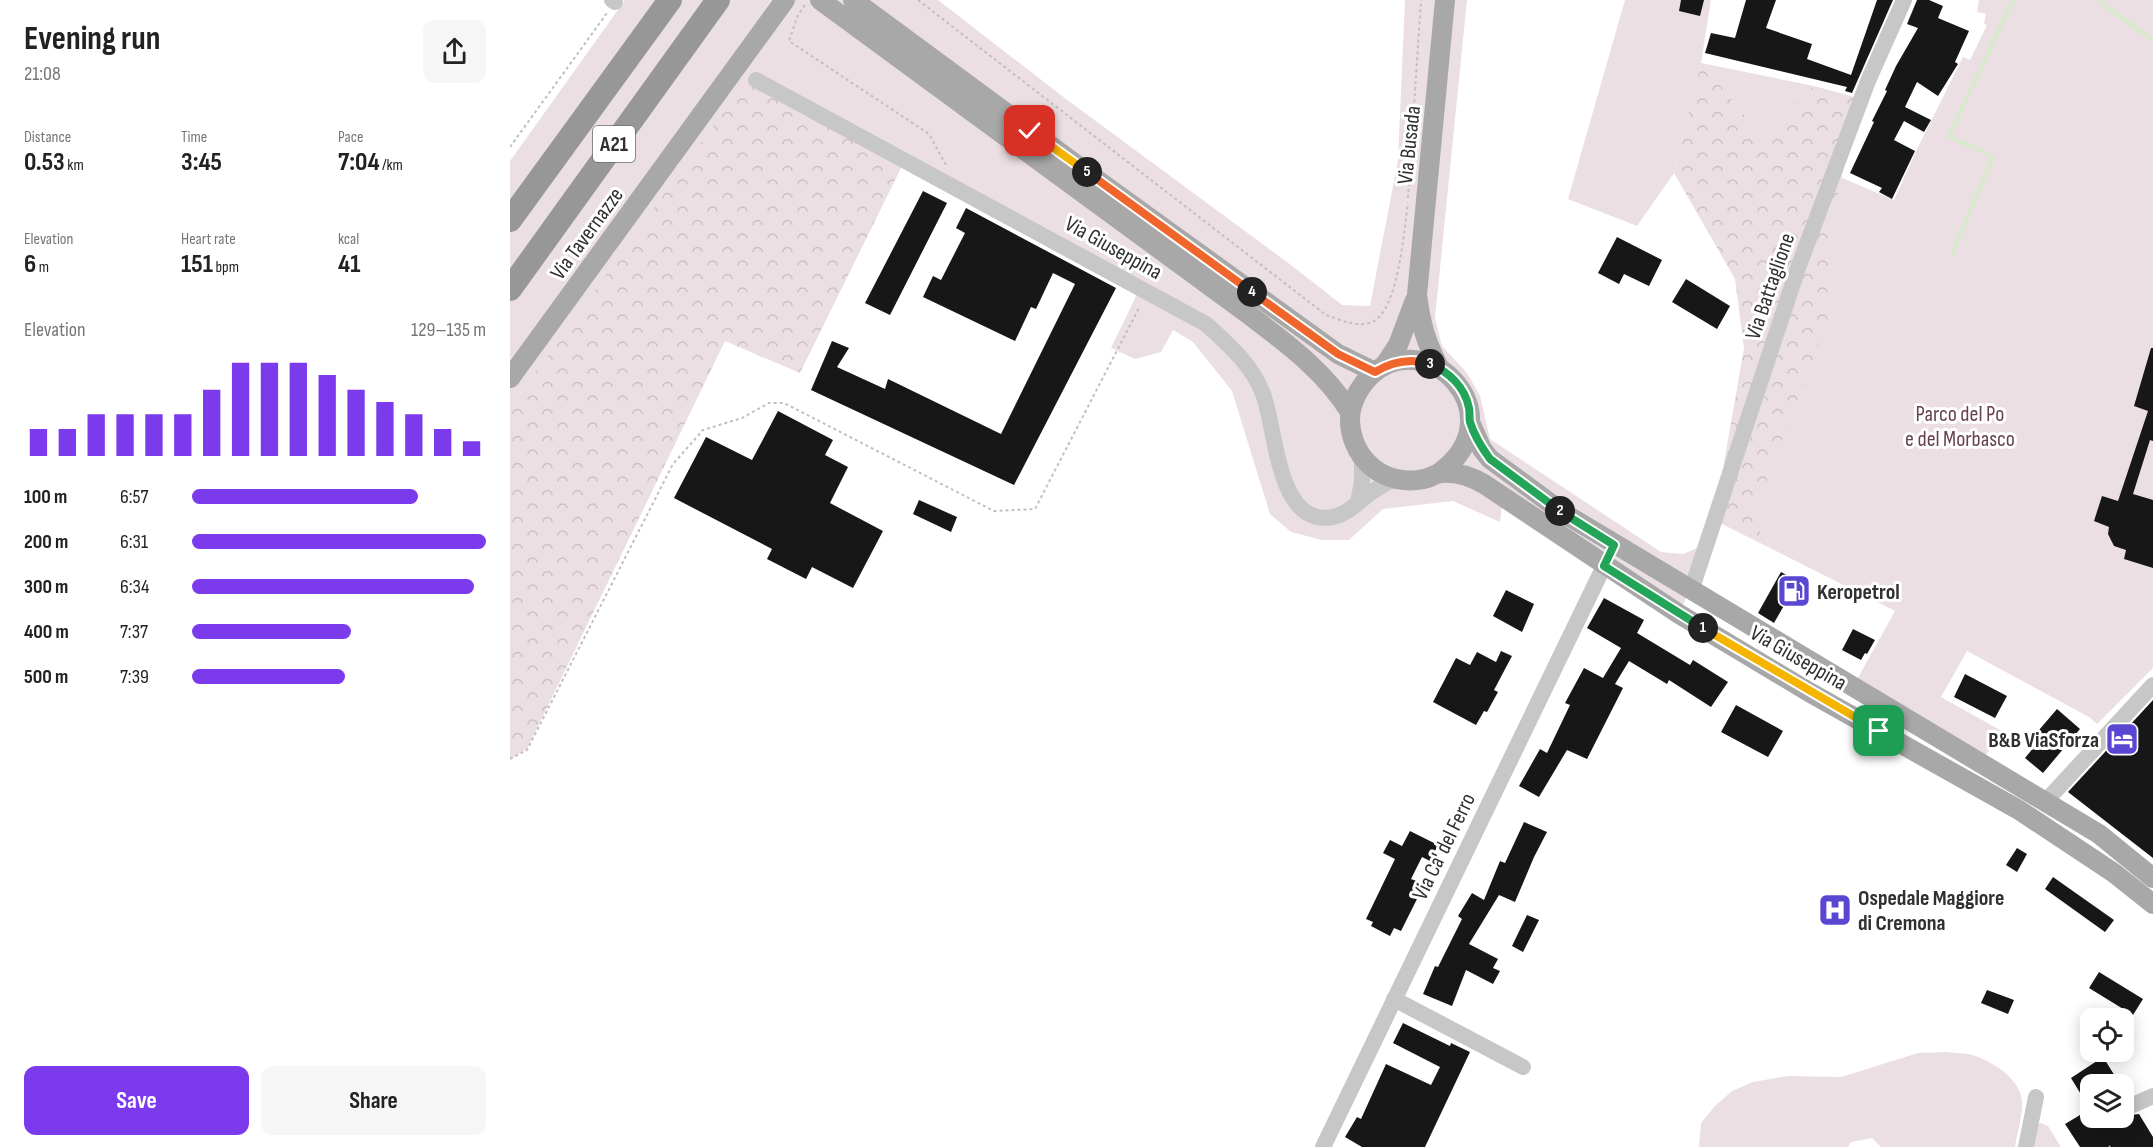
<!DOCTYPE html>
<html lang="en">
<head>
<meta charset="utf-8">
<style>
	:root { --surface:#fff; --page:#f6f6f6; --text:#222; --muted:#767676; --accent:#7c3aed }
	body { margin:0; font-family:"Sofia Sans Condensed",sans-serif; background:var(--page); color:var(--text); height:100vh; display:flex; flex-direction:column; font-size:22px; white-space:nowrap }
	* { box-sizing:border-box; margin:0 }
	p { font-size:20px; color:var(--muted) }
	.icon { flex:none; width:33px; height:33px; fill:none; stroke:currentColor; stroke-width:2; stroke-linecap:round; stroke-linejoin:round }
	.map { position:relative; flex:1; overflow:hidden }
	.sheet { display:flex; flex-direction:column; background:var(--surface); width:510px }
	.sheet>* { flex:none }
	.controls { position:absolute; left:1570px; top:1008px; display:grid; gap:12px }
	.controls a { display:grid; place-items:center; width:54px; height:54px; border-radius:12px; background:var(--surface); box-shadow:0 3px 15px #0003; font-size:30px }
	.pin { position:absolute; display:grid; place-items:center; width:51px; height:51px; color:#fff; margin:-26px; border-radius:12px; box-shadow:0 3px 9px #0006 }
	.km { position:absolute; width:30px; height:30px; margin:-15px; border-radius:50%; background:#222; color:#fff; font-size:16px; line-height:30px; text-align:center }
	.round { display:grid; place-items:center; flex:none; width:63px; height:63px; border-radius:12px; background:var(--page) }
	.head { display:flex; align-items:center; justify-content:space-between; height:102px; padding:0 24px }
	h1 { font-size:33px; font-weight:700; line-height:45px }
	.metrics { display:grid; grid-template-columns:repeat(3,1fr); gap:9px; height:102px; padding:6px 24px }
	.metrics div { display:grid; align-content:center }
	.metrics b { font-size:26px; font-weight:700 }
	.metrics small { font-size:16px; font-weight:400 }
	.metrics p { font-size:16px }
	.chart { height:168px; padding:12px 24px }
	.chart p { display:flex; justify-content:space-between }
	.chart svg { width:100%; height:108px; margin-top:6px; stroke:var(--accent); stroke-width:6 }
	.action { display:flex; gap:12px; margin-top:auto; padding:12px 24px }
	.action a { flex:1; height:69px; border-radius:12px; background:var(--accent); color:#fff; font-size:24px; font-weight:700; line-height:69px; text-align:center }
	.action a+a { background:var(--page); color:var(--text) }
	ul { padding:0 24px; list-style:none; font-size:20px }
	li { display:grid; grid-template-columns:96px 72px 1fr; align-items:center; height:45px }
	li i { height:15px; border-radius:8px; background:var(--accent) }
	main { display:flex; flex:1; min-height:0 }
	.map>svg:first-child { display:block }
	.green { fill:#ebdfe3 }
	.forest { fill:url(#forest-crowns) }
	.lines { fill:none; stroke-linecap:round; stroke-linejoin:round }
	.stream { stroke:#d9e9ce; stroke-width:4 }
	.building { fill:#171717 }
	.path { stroke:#c0c0c0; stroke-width:2; stroke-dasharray:3 3; stroke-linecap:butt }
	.minor { stroke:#c7c7c7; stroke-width:16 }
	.major { stroke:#a8a8a8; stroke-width:20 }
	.highway { stroke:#979797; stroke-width:24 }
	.split-1-casing { stroke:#fff; stroke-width:12 }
	.split-2-casing { stroke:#fff; stroke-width:12 }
	.split-3-casing { stroke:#fff; stroke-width:12 }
	.split-4-casing { stroke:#fff; stroke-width:12 }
	.split-5-casing { stroke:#fff; stroke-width:12 }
	.split-6-casing { stroke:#fff; stroke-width:12 }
	.split-1 { stroke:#f5b400; stroke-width:8 }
	.split-2 { stroke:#22a559; stroke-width:8 }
	.split-3 { stroke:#22a559; stroke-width:8 }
	.split-4 { stroke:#f0652b; stroke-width:8 }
	.split-5 { stroke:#f0652b; stroke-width:8 }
	.split-6 { stroke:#f5b400; stroke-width:8 }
	.labels { text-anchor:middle; stroke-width:6; stroke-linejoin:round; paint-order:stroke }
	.shield { fill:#fff; stroke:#6e6e6e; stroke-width:1.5 }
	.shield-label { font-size:21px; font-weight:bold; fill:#303030 }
	.street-label { font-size:22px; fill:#303030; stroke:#fff }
	.park-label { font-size:22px; fill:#67424b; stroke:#fff }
	.poi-label { font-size:22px; font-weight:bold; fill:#303030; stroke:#fff; text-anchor:start }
</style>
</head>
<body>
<main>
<section class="sheet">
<div class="head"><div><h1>Evening run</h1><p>21:08</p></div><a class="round"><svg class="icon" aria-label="share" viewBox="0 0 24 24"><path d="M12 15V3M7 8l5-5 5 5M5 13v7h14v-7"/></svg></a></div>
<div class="metrics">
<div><p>Distance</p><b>0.53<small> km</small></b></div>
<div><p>Time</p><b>3:45</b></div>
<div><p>Pace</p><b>7:04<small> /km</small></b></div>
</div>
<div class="metrics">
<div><p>Elevation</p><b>6<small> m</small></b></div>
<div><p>Heart rate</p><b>151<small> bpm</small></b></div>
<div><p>kcal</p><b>41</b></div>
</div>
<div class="chart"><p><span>Elevation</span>129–135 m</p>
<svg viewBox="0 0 160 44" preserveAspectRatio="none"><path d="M5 44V33M15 44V33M25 44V27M35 44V27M45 44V27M55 44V27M65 44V17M75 44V6M85 44V6M95 44V6M105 44V11M115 44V17M125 44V22M135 44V27M145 44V33M155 44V38"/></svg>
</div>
<ul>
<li><b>100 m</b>6:57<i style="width:77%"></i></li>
<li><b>200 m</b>6:31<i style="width:100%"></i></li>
<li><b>300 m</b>6:34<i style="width:96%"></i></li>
<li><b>400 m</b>7:37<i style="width:54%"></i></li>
<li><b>500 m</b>7:39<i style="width:52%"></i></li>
</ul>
<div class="action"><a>Save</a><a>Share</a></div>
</section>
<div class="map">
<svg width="1643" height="1147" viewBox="0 0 1643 1147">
	<defs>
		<pattern id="forest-crowns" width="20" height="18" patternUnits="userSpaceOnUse" patternTransform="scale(1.5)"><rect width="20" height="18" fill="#ebdfe3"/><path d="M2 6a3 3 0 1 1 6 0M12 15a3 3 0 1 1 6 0" fill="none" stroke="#cac0c3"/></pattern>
	</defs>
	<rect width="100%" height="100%" fill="#fff"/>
	<!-- green -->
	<path class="green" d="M115 0H428L556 99 781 265 832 305 860 306 888 160 895 0H957L925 318 932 346 957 373 970 396 980 439 1151 552 1173 554 1195 545 1170 614 993 497 990 522 943 501 873 509 839 540H812L781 532 760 514 722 391 683 342 663 330 651 352 625 359 601 348 629 290 239 79 0 408V161Z
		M1115 0H1201L1191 63 1304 86 1252 136 1191 64 1164 173 1127 226 1058 199Z
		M1469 0H1643V668L1587 724 1579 717 1457 651 1431 697 1490 730 1476 755 1346 681 1385 611 1262 549 1257 542 1214 519 1330 177 1384 200 1407 149 1453 57 1460 60 1477 25 1474 24 1476 14 1467 12Z
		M1436 1052C1443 1053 1452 1053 1459 1054 1480 1060 1510 1077 1512 1101 1513 1115 1507 1133 1505 1147H1371L1362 1138 1341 1142 1338 1147H1189L1191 1123 1205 1106 1222 1091 1243 1082 1278 1076 1331 1077 1408 1053Z
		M1531 1123 1538 1126 1551 1147H1521L1527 1125Z"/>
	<!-- forest -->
	<path class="forest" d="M1191 63 1252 136 1304 86 1349 98 1321 225 1320 314 1242 520 1262 549 1204 520 1234 348 1225 279 1164 173Z
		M238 78 393 164 290 373 215 341 17 749 0 759V408Z"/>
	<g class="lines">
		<!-- stream -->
		<path class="stream" d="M1590 0 1599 9 1643 40
			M1442 254 1483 157 1439 136 1503 0"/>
	</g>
	<!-- building -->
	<path class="building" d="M1171 0H1194L1190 16 1169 11Z
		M1236 0H1266L1256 28 1302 44 1297 59 1341 75 1367 0H1383L1342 93 1335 91 1337 87 1195 53 1201 33 1225 38Z
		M1407 0H1419L1433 6 1428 18 1459 31 1445 62 1448 64 1428 96 1407 82 1395 107 1421 120 1414 132 1394 121 1384 140 1405 151 1382 199 1369 192 1372 188 1340 173 1364 122 1362 121 1377 91 1375 90 1386 66 1408 28 1397 24Z
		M413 191 437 203 380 315 355 303Z
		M456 208 606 288 504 485 301 390 322 341 339 348 327 367 375 389 378 379 491 434 565 284 543 273 526 309 521 307 505 341 413 297 423 276 431 280 455 233 446 228Z
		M1107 237 1152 260 1139 286 1114 274 1109 284 1088 273Z
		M1176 279 1220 306 1207 329 1162 302Z
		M1641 348H1643V441L1640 440 1623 494 1643 500V568L1614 559 1616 550 1604 546 1598 534 1599 527 1584 521 1592 496 1608 501 1638 411 1624 406Z
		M268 411 323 440 315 455 338 467 320 503 373 531 343 588 302 567 296 579 257 559 262 549 164 498 196 437 242 460Z
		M409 500 447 517 441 532 403 514Z
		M1271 572 1288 581 1264 623 1248 613Z
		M996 590 1024 604 1012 632 983 616Z
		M1094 598 1134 620 1127 633 1180 665 1183 660 1218 682 1201 707 1159 680 1157 684 1119 661 1105 684 1113 688 1077 759 1057 750 1029 797 1009 786 1030 749 1037 753 1060 705 1055 703 1074 668 1093 678 1111 648 1077 628Z
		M1343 629 1365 640 1357 654 1355 653 1351 660 1332 650Z
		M991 651 1002 656 984 690 988 692 977 712 974 711 966 725 923 702 946 658 960 665 967 652 986 662Z
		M1455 674 1497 696 1485 718 1444 697Z
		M1643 700V858L1558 792Z
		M1226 705 1273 731 1258 757 1211 732Z
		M1547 709 1570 729 1533 773 1515 758 1529 741 1523 737Z
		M1014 822 1037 832 1024 857 1005 902 989 895 959 944 988 959 983 968 990 971 983 984 956 970 942 1006 913 994 925 966 928 967 952 919 948 916 962 893 974 900 990 861 995 863Z
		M900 831 928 845 920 861 912 857 901 879 909 882 906 888 911 891 891 931 884 928 880 936 861 926 863 922 856 919 885 859 873 853 880 840 892 846Z
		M1507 848 1517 854 1507 872 1496 865Z
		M1543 877 1604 920 1595 932 1535 889Z
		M1017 915 1029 920 1013 952 1002 946Z
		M1589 972 1633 999 1623 1015 1579 988Z
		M1477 990 1504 1000 1498 1014 1471 1003Z
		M893 1023 940 1046 941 1043 960 1052 915 1147H852L835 1137 847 1117 851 1119 876 1064 921 1085 930 1067 883 1043Z
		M1593 1057 1610 1084H1581V1118H1614V1110L1621 1115 1629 1114 1643 1137V1147H1570L1555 1124 1580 1109 1561 1078Z"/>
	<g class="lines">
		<!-- path -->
		<path class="path" d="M408 0 816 315C831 320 847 328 862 322 888 312 894 230 898 203
			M295 5 288 15 279 41 419 134 436 165
			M0 147 97 13
			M898 198 911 0
			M0 759 17 750 163 464 193 430 232 418 259 403H274L484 511 525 509 630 306
			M1599 1146 1600 1147"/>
		<!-- minor -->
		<path class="minor" d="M102 0 105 2
			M246 80 696 324C719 345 742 365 753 394 767 430 766 527 823 517 839 514 852 498 865 490 871 486 878 482 885 479
			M848 502 852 482V457
			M1181 591 1288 268 1358 81 1394 0
			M1535 802 1643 685
			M884 999 1013 1067
			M1623 1105 1643 1096
			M813 1147 1094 566
			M1516 1147 1526 1097"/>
		<!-- major -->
		<path class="major" d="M310 0 738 314C776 343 815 371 840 412
			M343 0 579 174 828 354 865 372
			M874 366 888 345 905 300
			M930 369C916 343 911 325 907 295L935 0
			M0 378 275 0
			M960 422 972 449 980 459 1055 514 1589 834 1643 878
			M929 473C1008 416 918 323 861 375 851 385 844 396 841 410 837 431 846 454 862 467 876 479 896 483 914 479 919 478 925 474 931 473 946 472 962 477 974 484L1169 614 1299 692 1509 810 1604 873 1643 904"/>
		<!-- highway -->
		<path class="highway" d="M0 220 160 0
			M0 289 208 0"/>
	</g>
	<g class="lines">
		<!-- split-1 casing -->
		<g class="split-1-casing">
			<path id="split-1" d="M1193 628 1369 731"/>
		</g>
		<!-- split-2 casing -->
		<g class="split-2-casing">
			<path id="split-2" d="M1050 511 1104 545 1094 566 1193 628"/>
		</g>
		<!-- split-3 casing -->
		<g class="split-3-casing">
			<path id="split-3" d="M920 364C939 372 955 387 959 408 960 413 959 418 960 422 964 435 972 448 980 459L1050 511"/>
		</g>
		<!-- split-4 casing -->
		<g class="split-4-casing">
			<path id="split-4" d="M742 292 828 354 865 372C882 362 901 358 920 364"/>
		</g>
		<!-- split-5 casing -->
		<g class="split-5-casing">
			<path id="split-5" d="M577 172 742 292"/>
		</g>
		<!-- split-6 casing -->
		<g class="split-6-casing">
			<path id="split-6" d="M520 131 577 172"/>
		</g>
		<!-- split-1 -->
		<use href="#split-1" class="split-1"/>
		<!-- split-2 -->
		<use href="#split-2" class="split-2"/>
		<!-- split-3 -->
		<use href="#split-3" class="split-3"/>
		<!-- split-4 -->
		<use href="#split-4" class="split-4"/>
		<!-- split-5 -->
		<use href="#split-5" class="split-5"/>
		<!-- split-6 -->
		<use href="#split-6" class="split-6"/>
	</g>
	<!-- icons -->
	<defs>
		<g id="fuel-square" transform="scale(1.725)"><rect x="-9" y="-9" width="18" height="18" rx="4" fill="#5947d2" stroke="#fff"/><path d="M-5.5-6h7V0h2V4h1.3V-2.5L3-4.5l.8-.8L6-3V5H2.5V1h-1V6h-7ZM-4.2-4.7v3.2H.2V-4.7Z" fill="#fff"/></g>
		<g id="hotel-square" transform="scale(1.725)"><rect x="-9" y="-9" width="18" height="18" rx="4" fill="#5947d2" stroke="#fff"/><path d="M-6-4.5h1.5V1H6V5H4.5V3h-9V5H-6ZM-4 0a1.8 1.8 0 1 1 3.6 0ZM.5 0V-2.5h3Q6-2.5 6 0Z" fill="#fff"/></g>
		<g id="hospital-square" transform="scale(1.725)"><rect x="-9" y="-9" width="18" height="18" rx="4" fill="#5947d2" stroke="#fff"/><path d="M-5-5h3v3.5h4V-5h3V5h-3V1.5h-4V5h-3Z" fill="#fff"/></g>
	</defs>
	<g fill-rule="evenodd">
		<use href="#fuel-square" x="1284" y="591"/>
		<use href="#hotel-square" x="1612" y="739"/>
		<use href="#hospital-square" x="1325" y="910"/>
	</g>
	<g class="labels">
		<!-- shield labels -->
		<rect class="shield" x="83" y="126" width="42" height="36" rx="4.5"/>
		<g class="shield-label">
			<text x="104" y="151">A21</text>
		</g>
		<!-- street labels -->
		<g class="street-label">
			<text transform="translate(898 145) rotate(-84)" y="8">Via Busada</text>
			<text transform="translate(76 233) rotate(-54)" y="8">Via Tavernazze</text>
			<text transform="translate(604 247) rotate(29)" y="8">Via Giuseppina</text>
			<text transform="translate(1259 286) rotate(-71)" y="8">Via Battaglione</text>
			<text transform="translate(1289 657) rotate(30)" y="8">Via Giuseppina</text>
			<text transform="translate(933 846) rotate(-64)" y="8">Via Ca' del Ferro</text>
		</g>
		<!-- park labels -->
		<g class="park-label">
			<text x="1450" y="421">Parco del Po<tspan x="1450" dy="25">e del Morbasco</tspan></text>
		</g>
		<!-- poi labels -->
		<g class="poi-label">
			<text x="1307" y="599">Keropetrol</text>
			<text x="1589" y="747" text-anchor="end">B&amp;B ViaSforza</text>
			<text x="1348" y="905">Ospedale Maggiore<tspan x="1348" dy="25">di Cremona</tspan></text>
		</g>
	</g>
</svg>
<div class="controls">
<a><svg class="icon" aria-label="locate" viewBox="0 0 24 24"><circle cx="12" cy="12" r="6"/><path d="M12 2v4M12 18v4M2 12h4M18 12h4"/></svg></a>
<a><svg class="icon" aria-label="layers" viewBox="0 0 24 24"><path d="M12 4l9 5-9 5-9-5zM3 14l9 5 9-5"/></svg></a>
</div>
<div class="pin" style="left:1369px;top:731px;background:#1e9e55"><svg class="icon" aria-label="arrive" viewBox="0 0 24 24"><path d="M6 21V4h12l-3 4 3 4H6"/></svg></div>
<div class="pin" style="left:520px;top:131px;background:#d93025"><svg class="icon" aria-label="check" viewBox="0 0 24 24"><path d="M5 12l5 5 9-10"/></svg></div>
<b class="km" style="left:1193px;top:628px">1</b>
<b class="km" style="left:1050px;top:511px">2</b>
<b class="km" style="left:920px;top:364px">3</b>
<b class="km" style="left:742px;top:292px">4</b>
<b class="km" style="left:577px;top:172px">5</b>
</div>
</main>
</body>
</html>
